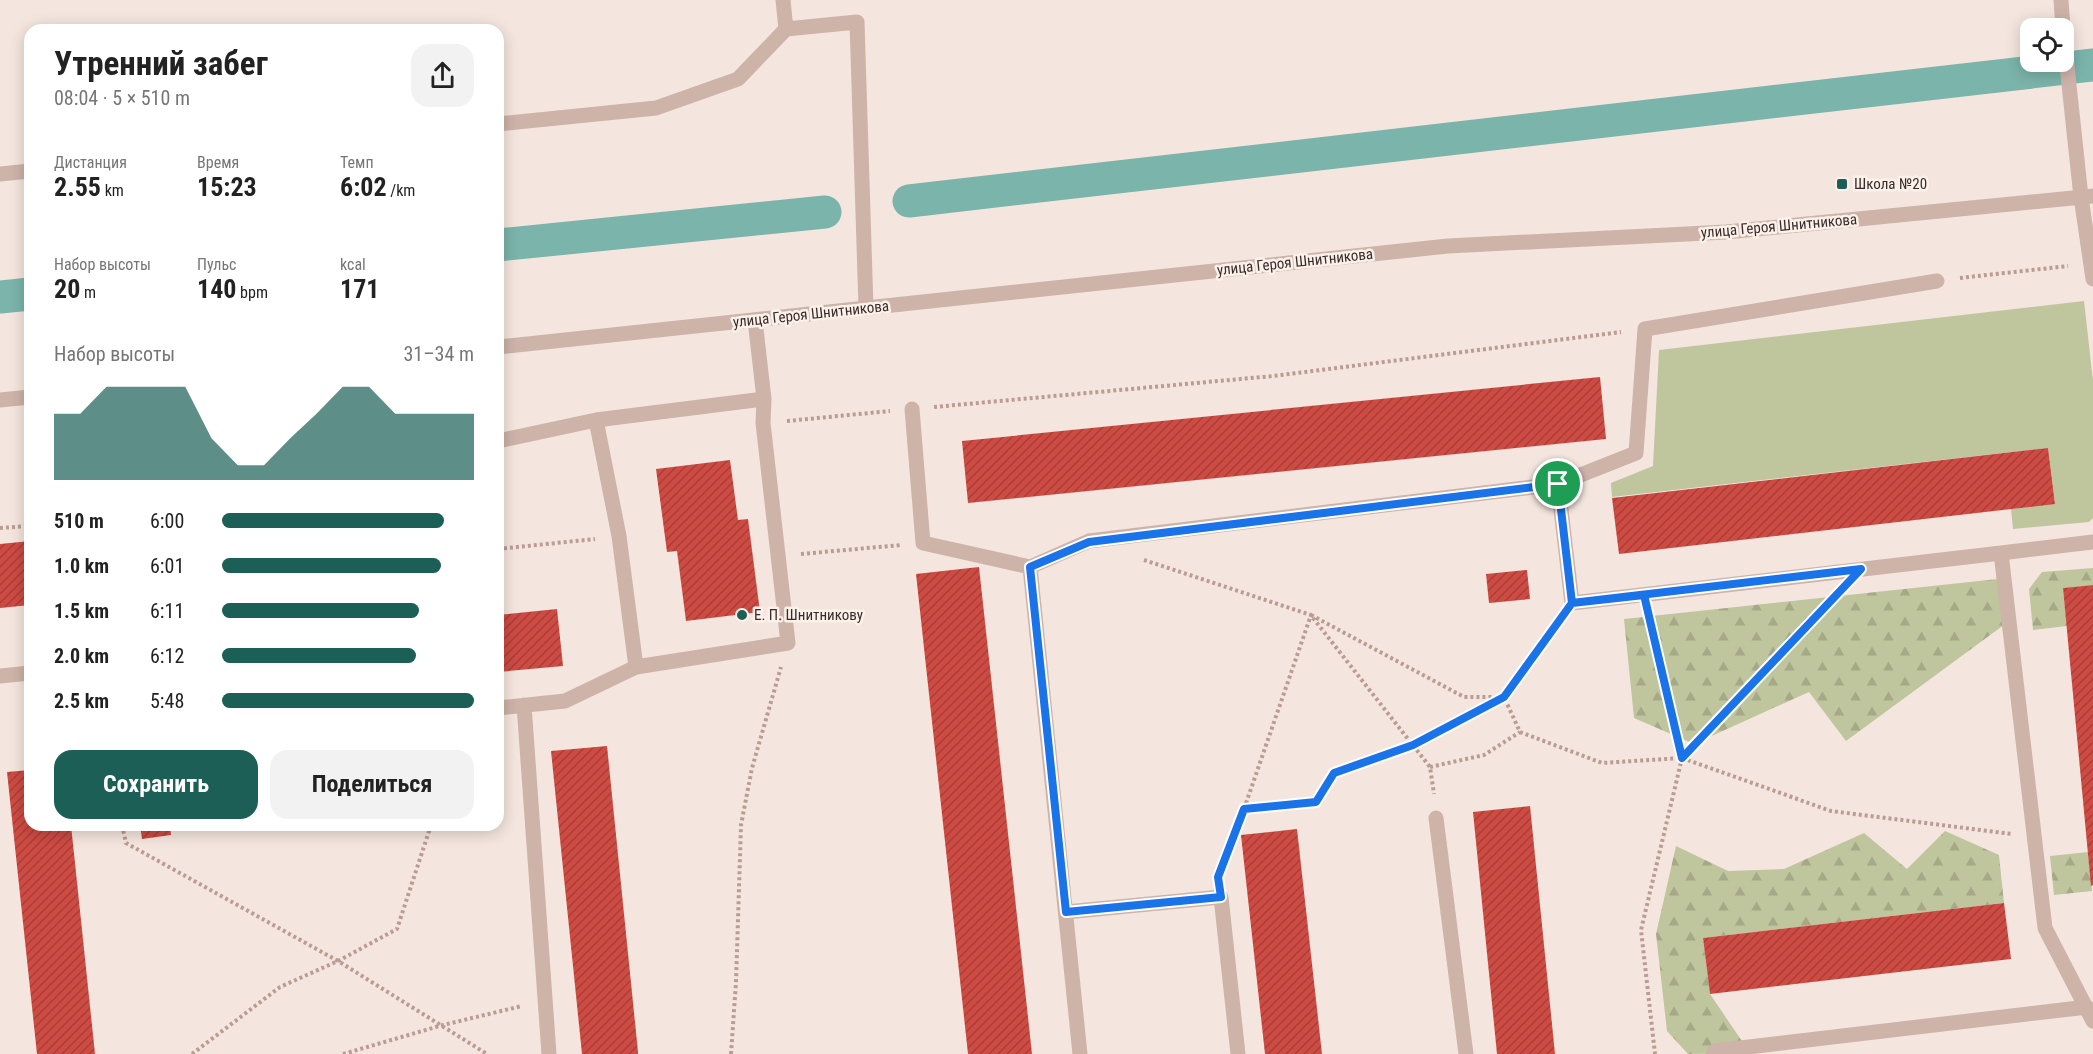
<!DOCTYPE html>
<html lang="ru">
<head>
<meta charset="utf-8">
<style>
	:root { --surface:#fff; --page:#f2f2f2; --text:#222; --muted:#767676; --accent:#1b5f57 }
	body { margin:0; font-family:"Roboto Condensed",sans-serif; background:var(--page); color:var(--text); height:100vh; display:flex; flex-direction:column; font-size:22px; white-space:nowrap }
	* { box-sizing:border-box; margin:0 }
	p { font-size:20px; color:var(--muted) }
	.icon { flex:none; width:33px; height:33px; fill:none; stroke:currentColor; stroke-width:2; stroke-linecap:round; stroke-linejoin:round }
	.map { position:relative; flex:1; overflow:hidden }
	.drawer { position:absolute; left:24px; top:24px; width:480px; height:807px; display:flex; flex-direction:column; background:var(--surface); border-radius:18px; box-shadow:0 3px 15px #0003 }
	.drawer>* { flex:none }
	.tools { position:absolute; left:2020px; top:18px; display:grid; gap:12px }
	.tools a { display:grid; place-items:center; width:54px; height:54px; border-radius:12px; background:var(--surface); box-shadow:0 3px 15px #0003; font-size:30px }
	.pin { position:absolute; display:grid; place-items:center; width:51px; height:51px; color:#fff; margin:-26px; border:3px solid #fff; border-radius:50%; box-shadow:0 2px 6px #0007 }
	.round { display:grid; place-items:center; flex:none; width:63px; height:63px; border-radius:18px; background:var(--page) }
	.overview { display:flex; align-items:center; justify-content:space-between; height:102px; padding:0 30px }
	h1 { font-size:33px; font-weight:700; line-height:45px }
	.stats { display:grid; grid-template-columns:repeat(3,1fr); gap:9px; height:102px; padding:6px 30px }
	.stats div { display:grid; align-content:center }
	.stats b { font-size:26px; font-weight:700 }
	.stats small { font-size:16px; font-weight:400 }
	.stats p { font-size:16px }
	.chart { height:168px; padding:12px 30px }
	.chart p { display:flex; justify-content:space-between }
	.chart svg { width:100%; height:108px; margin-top:6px; fill:var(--accent); opacity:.7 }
	.button { display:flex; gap:12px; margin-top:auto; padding:12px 30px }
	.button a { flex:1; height:69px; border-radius:18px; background:var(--accent); color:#fff; font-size:24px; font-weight:700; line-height:69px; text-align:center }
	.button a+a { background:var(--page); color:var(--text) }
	ul { padding:0 30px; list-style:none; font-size:20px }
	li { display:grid; grid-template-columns:96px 72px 1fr; align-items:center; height:45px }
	li i { height:15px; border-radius:8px; background:var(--accent) }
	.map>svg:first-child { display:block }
	.green { fill:#bfc59d }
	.forest { fill:url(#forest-firs) }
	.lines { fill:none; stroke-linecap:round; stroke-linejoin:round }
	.canal { stroke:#7bb4ab; stroke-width:33 }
	.building { fill:url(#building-hatch) }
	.path { stroke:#ba9c93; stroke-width:4; stroke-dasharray:3 3; stroke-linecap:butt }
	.service { stroke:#ceb3a9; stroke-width:15 }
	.minor { stroke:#ceb3a9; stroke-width:15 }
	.route-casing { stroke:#fff; stroke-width:12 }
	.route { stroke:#1a73e8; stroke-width:8 }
	.poi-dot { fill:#1b5f57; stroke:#fbf1eb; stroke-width:2 }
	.labels { text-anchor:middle; stroke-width:5; stroke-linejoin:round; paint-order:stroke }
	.poi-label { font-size:15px; fill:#3a2b29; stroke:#fbf1eb; text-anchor:start }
	.street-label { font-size:15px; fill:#3a2b29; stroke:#fbf1eb }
</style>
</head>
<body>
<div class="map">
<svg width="2093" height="1054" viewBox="0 0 2093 1054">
	<defs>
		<pattern id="forest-firs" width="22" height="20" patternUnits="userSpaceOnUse" patternTransform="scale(1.5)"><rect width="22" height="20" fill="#bfc59d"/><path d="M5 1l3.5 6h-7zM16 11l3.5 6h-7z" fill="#a5a987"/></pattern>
		<pattern id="building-hatch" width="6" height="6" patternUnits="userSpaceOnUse" patternTransform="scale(1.5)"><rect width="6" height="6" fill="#ce4b43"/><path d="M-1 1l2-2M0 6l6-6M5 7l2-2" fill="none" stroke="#a83f38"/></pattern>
	</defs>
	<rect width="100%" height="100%" fill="#f4e6de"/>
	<!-- green -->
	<path class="green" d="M2084 301 2093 381V518L2089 522 2013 529 2011 509 2055 503 2048 448 1612 497 1611 483 1653 466 1659 350Z"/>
	<!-- forest -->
	<path class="forest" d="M2093 568V585L2063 588 2067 626 2033 630 2029 589 2042 572Z
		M2007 578 2012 619 1846 741 1809 692 1694 744 1634 718 1624 619Z
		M1945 831 1999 855 2004 903 1703 938 1710 994 1750 1053 1688 1054 1667 1031 1656 934 1676 846 1728 871 1784 869 1864 833 1907 869Z
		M2088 852 2092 891 2054 895 2050 856Z"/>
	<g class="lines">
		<!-- canal -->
		<path class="canal" d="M909 201 2093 65
			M498 245 825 212
			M0 297 30 294"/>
	</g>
	<!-- building -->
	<path class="building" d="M1600 377 1606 439 968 503 962 441Z
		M2048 448 2055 504 1619 554 1612 498Z
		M730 460 738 520 748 519 760 612 686 621 677 551 667 552 656 469Z
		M30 541V605L0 608V544Z
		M979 567 1032 1054H968L916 574Z
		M1527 570 1530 599 1489 603 1486 574Z
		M2093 585V885L2091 886 2063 588Z
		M557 609 563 666 498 672V615Z
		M607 746 638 1052V1054H582L551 751Z
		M30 770V825H71L95 1054H37L7 772Z
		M1530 806 1555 1054H1497L1473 812Z
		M140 825H170L171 835 142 839Z
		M1297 829 1322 1054H1265L1241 835Z
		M2004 903 2011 959 1710 994 1703 938Z"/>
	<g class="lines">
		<!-- path -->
		<path class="path" d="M1960 278 2068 266
			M934 407 1273 376 1621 332
			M787 421 890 411
			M0 528 30 526
			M498 549 595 539
			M801 554 901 545
			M1144 560 1311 615 1244 809
			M1311 615 1464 697H1504L1520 732 1602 763 1682 758 1831 811 2012 834
			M1649 617 1682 758 1641 930 1655 1054
			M1313 618 1430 767 1434 794
			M1682 757 1834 597
			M1430 767 1484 755 1520 732
			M122 825 126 843 338 961 487 1054
			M1220 873 1244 809 1316 802 1334 773 1413 745 1504 697 1559 620
			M192 1054 280 987 338 961 397 929 431 825
			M343 1054 443 1025 522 1006
			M731 1054 736 982 741 825 752 768 781 667"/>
		<!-- service -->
		<path class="service" d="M783 0 786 29
			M2061 0 2063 28
			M2064 38 2081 197 2093 279
			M498 124 656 108 738 79 786 29 857 22 866 308
			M0 174 30 171
			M1937 281 1645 329 1636 453 1558 484 1572 603 2001 553
			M912 409 923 543 1030 567
			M498 441 596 420
			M2093 542 2001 553 2045 928 2093 1021
			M636 667 619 536 596 420 764 399
			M0 676 30 673
			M524 705 549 1054
			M498 708 565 701 636 667 788 643 763 423 764 399 755 320
			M1436 818 1466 1054
			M1066 912 1221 897 1238 1054
			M1080 1054 1030 567 1089 541 1558 484
			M1713 1054 1715 1051 2087 1007"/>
		<!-- minor -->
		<path class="minor" d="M498 347 1448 246 1726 232 2093 196
			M0 400 30 397"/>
	</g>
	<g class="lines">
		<!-- route casing -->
		<g class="route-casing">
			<path id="route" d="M1558 484 1089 542 1030 567 1066 912 1221 897 1218 877 1244 809 1316 802 1334 773 1413 745 1504 697 1572 603 1861 569 1682 758 1644 595 1572 603 1558 484"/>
		</g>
		<!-- route -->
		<use href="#route" class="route"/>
	</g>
	<!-- markers -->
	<g class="poi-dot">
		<rect x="1836" y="178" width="12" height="12" rx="3"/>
		<circle cx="742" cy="615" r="6"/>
	</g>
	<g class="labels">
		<!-- poi labels -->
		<g class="poi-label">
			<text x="1854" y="189">Школа №20</text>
			<text x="754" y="620">Е. П. Шнитникову</text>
		</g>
		<!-- street labels -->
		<g class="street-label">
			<text transform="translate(1779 226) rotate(-5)" y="5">улица Героя Шнитникова</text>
			<text transform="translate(1295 262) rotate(-6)" y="5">улица Героя Шнитникова</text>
			<text transform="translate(811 314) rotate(-6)" y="5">улица Героя Шнитникова</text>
		</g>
	</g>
</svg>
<div class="tools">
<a><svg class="icon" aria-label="locate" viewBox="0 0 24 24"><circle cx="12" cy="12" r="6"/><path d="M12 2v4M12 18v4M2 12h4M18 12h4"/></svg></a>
</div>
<div class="pin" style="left:1558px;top:484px;background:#1e9e55"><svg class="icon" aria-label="arrive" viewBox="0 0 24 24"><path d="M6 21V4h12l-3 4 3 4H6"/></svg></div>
<section class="drawer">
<div class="overview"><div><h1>Утренний забег</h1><p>08:04 · 5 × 510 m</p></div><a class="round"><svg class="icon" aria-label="share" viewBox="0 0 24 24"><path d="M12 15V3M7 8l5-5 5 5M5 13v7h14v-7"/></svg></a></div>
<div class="stats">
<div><p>Дистанция</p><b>2.55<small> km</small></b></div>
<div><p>Время</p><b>15:23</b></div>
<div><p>Темп</p><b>6:02<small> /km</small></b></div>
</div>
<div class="stats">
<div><p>Набор высоты</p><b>20<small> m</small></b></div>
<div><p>Пульс</p><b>140<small> bpm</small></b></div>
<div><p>kcal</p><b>171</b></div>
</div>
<div class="chart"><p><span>Набор высоты</span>31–34 m</p>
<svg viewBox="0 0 160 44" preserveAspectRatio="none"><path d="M0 44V17L10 17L20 6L30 6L40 6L50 6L60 27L70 38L80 38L90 27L100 17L110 6L120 6L130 17L140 17L150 17L160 17V44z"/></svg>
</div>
<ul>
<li><b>510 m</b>6:00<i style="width:88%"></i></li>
<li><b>1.0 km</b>6:01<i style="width:87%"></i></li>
<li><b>1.5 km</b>6:11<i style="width:78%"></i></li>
<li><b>2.0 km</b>6:12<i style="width:77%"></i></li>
<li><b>2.5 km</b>5:48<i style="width:100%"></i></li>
</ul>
<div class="button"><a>Сохранить</a><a>Поделиться</a></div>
</section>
</div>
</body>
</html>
